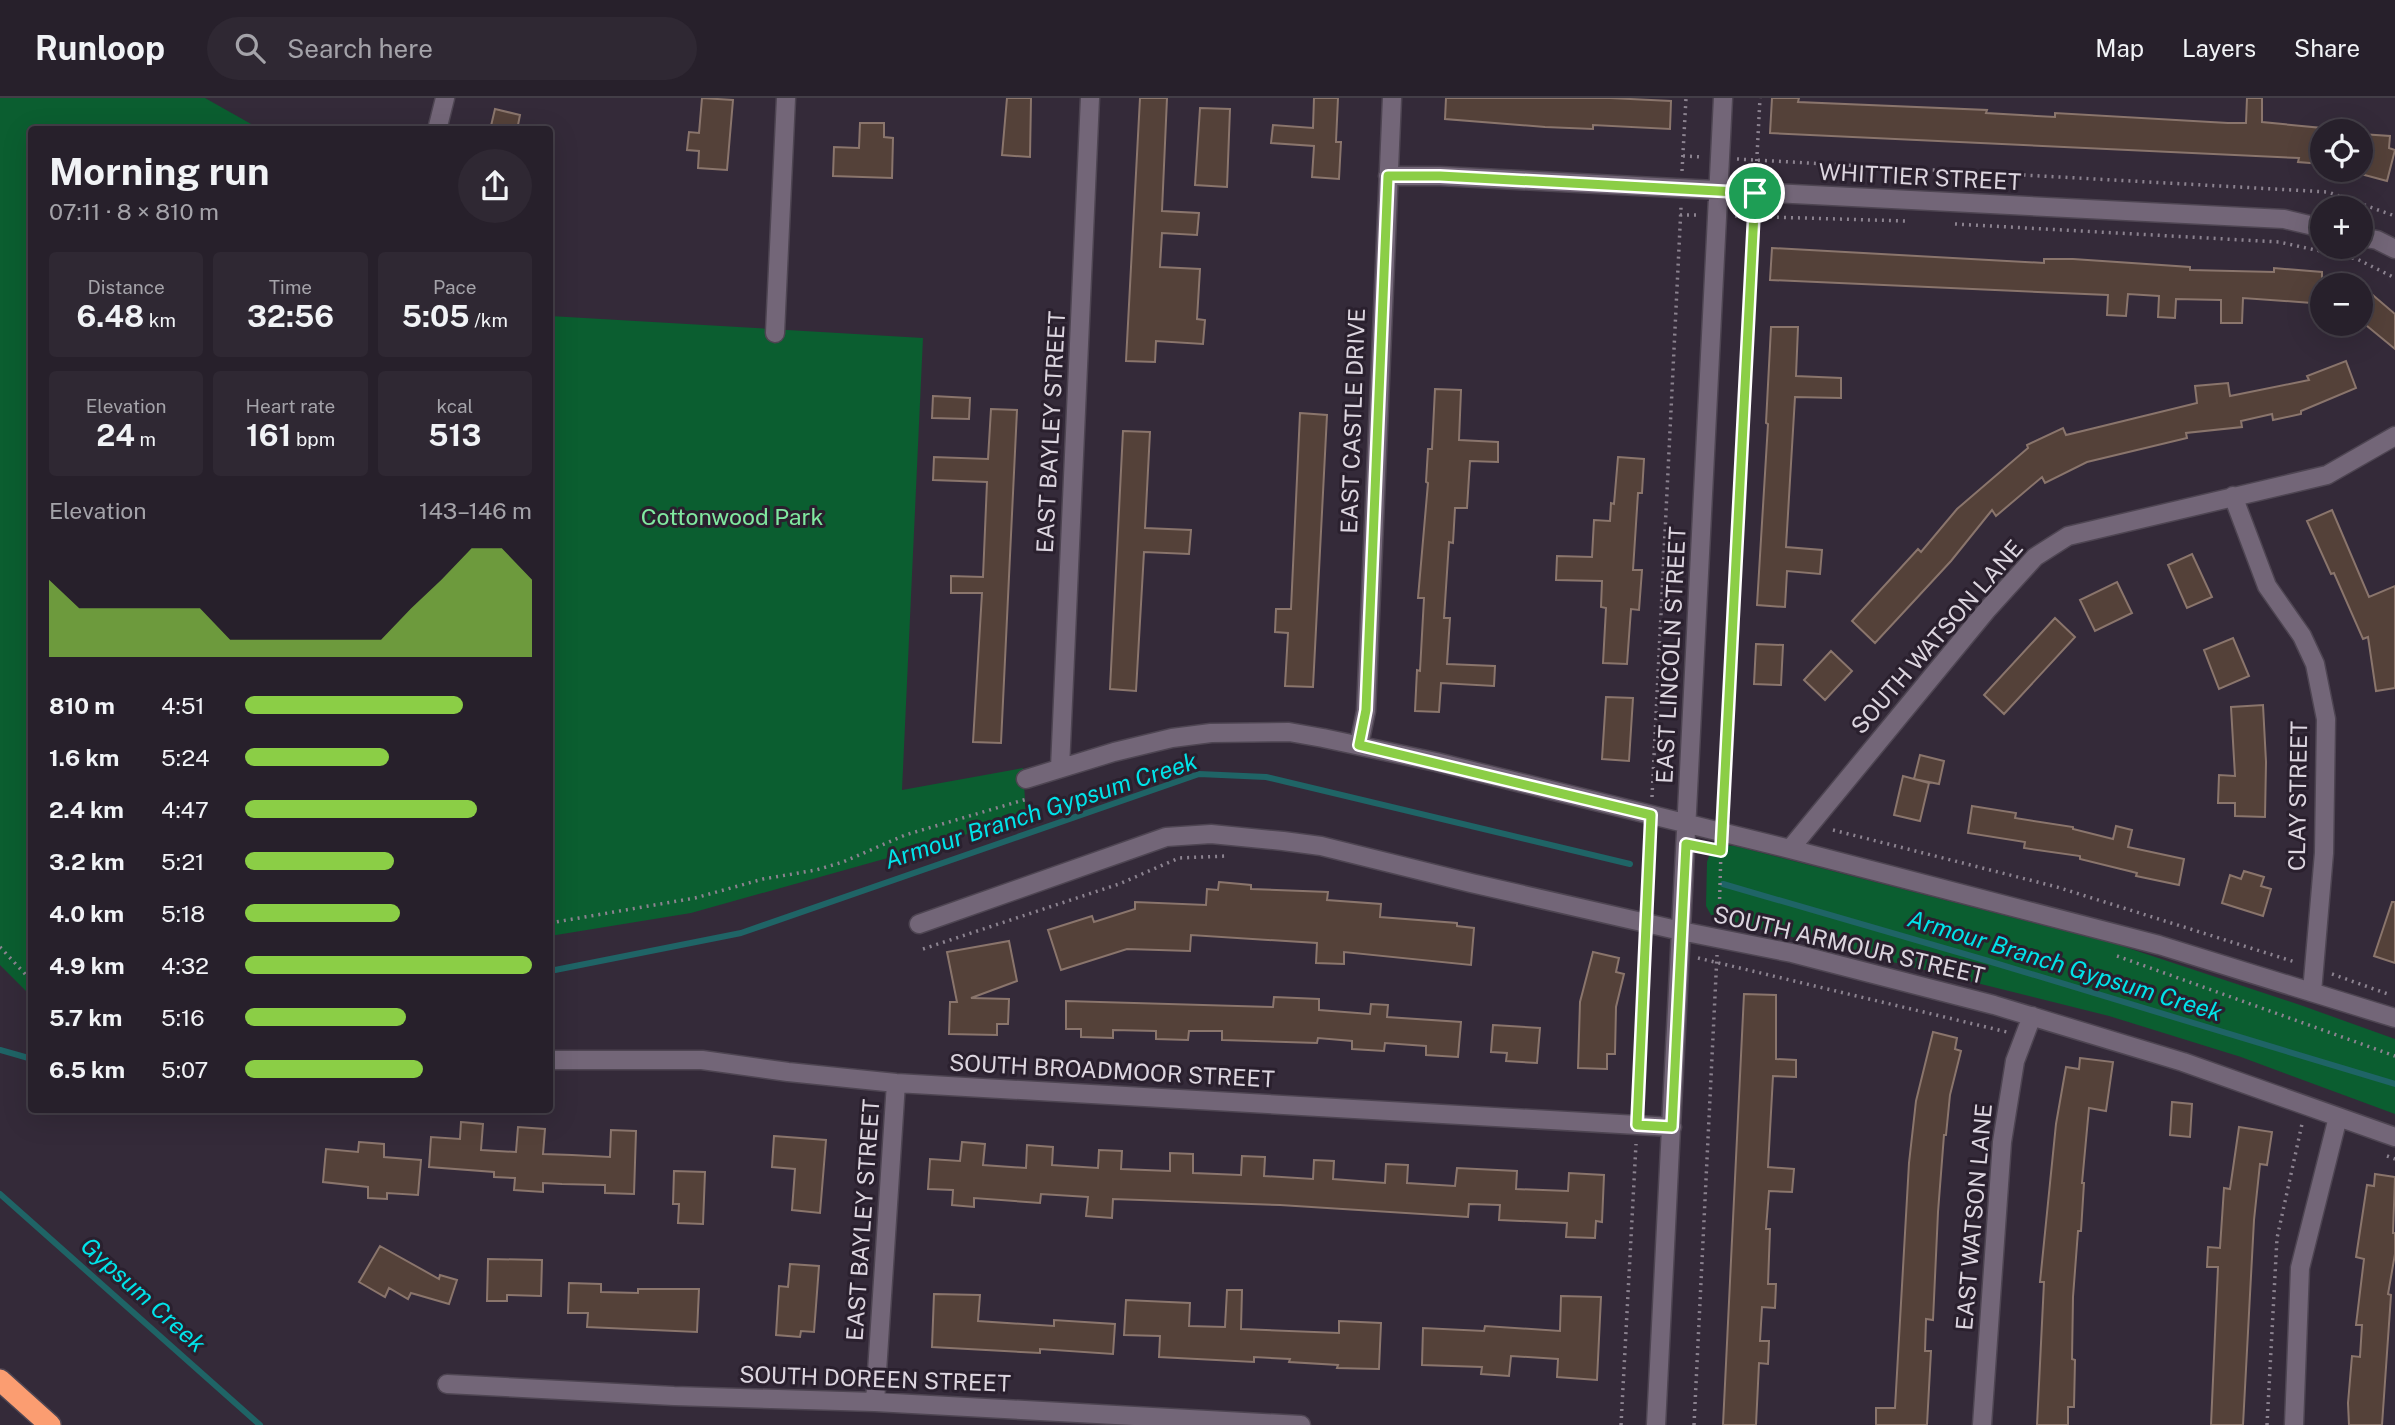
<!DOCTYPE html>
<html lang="en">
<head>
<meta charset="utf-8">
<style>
	:root { --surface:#27202b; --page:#2f2833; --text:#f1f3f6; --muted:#a4a3a9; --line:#433e47; --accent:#8bce46 }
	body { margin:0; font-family:"Public Sans",sans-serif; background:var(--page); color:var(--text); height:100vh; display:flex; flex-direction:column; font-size:26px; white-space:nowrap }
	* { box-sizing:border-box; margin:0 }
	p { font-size:23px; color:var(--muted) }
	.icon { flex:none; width:38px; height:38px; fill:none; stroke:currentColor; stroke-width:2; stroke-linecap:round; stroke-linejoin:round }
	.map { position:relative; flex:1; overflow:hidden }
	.panel { position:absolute; left:28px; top:28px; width:525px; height:987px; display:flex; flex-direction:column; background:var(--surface); border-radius:7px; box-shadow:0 7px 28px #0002,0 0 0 2px var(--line) }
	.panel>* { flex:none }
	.buttons { position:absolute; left:2310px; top:21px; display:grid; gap:14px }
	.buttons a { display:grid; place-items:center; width:63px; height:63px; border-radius:50%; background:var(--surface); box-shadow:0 7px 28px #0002,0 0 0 2px var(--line); font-size:35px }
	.pin { position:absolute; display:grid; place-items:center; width:60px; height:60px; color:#fff; margin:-30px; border:4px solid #fff; border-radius:50%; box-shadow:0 2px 7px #0007 }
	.round { display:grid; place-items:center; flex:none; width:74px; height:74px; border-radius:37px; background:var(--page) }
	.summary { display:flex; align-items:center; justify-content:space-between; height:119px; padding:0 21px }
	h1 { font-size:38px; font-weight:700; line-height:52px }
	.metrics { display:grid; grid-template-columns:repeat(3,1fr); gap:10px; height:119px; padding:7px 21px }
	.metrics div { display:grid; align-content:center; border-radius:7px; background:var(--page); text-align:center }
	.metrics b { font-size:30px; font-weight:700 }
	.metrics small { font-size:19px; font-weight:400 }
	.metrics p { font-size:19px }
	.chart { height:196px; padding:14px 21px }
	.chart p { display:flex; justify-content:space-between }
	.chart svg { width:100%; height:126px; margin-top:7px; fill:var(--accent); opacity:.7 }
	ul { padding:0 21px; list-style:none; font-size:23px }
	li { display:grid; grid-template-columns:112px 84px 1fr; align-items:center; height:52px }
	li i { height:18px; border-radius:9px; background:var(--accent) }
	header { display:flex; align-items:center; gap:42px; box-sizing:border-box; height:98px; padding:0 35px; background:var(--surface); border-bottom:2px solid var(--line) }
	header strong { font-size:33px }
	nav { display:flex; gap:38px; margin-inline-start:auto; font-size:24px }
	.search { width:490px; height:63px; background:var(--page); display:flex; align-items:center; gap:18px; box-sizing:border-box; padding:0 24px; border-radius:38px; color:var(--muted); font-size:26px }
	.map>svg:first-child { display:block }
	.green { fill:#0b5e30 }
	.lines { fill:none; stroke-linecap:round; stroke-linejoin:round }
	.stream { stroke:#1f6466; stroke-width:6 }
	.building { fill:#544139; stroke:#8a756c; stroke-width:2 }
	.minor-casing { stroke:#4e4552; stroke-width:21 }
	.highway-casing { stroke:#4e4552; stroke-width:24 }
	.path { stroke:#8c8390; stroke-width:3.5; stroke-dasharray:2 5; stroke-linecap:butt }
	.minor { stroke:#736678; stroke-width:18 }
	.highway { stroke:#fb9d71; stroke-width:21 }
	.route-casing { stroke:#fff; stroke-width:14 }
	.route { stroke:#8bce46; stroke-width:9 }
	.labels { text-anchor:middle; stroke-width:6; stroke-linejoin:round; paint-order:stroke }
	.street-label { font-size:23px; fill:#dcd5df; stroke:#2a202e }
	.park-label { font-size:23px; fill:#80e9a0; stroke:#2a202e }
	.water-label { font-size:24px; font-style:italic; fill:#01e3e9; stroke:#2a202e }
</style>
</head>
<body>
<header>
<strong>Runloop</strong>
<div class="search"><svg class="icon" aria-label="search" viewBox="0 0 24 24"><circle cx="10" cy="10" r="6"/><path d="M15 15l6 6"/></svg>Search here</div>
<nav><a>Map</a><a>Layers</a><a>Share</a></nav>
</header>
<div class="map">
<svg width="2395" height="1327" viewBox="0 0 2395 1327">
	<rect width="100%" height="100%" fill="#342a39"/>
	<!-- green -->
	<path class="green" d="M0 0H205L260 31 32 32 31 898 0 867Z
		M550 218 923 240 902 692 1023 670 1026 718 909 754 691 815 550 838Z
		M1721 747 1735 748 2116 846 2303 908 2395 941V1016L2241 959 2109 918 1720 821 1711 817 1706 808 1707 764 1710 755Z"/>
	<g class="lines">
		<!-- stream -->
		<path class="stream" d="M1723 786 1985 862 2395 986
			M550 873 741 835 1199 676 1266 679 1630 766
			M0 952 32 961
			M0 1096 260 1327"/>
	</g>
	<!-- building -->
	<path class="building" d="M702 0 733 2 727 72 698 70 699 53 687 52 689 34 699 35Z
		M1007 0H1031L1030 59 1002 57Z
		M1140 0H1167L1162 113 1199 115 1197 137 1162 135 1160 169 1200 171 1197 221 1205 222 1203 246 1156 243 1155 264 1126 263Z
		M1314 0H1338L1336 44H1341L1339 81 1312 79 1314 48 1271 45 1273 27 1313 30Z
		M1446 0H1610L1671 3 1670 31 1593 27V31L1545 29 1445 21Z
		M1772 0H1799L1798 4 1987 12 1986 15 2055 19V15L2228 25H2246L2247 0H2262V24L2322 30V66L2298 64 2299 60 1770 35Z
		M1200 10 1230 11 1227 89 1195 87Z
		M495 11 520 17 517 32H490Z
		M860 25H884V39L893 40 892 80 833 78 834 49 859 50Z
		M2361 36 2390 38 2389 50 2395 52 2387 83 2357 75V72H2361Z
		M1772 150 2044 165V161H2073L2190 169V172L2274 174V170L2322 174V209L2312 205 2243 200 2242 225H2221V202L2176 201 2175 220 2158 219 2159 198 2128 196 2126 218 2107 217 2108 197 1770 182Z
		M2361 187 2395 216V251L2361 223Z
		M1771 229H1798L1796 278 1841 280V300L1795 299 1786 449 1822 452 1820 476 1787 473 1785 509 1757 507 1768 326 1766 325Z
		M2346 263 2356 290 2301 313V316L2273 322 2272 316 2241 323 2242 329 2186 335 2187 340 2087 364 2045 385 2042 379 1996 418 1992 412 1951 463 1875 545 1852 523 1918 451 1921 454 1957 411 2028 350 2027 347 2063 330 2066 337 2197 305 2195 288 2228 285 2230 298 2309 282 2307 278Z
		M1435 291 1461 292 1459 342 1498 344V364L1470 363 1467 410H1455L1453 445 1449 444 1444 520H1450L1447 566 1495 568 1494 588 1441 585 1439 614 1415 613 1417 572 1420 573 1424 500H1418L1428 385 1426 384 1428 351H1432Z
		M933 298 970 300 969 321 932 320Z
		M991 311 1017 312 1001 645 973 644 982 495H951V478L983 479 987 384 933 382 934 359 988 361Z
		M1300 315 1327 317 1313 589 1285 588 1288 535 1275 534 1276 511H1291Z
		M1123 333 1150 334 1145 430 1191 432 1189 456 1144 454 1136 593 1110 591Z
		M1618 359 1644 361 1642 395H1638L1633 472H1642L1639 512 1631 511 1627 566 1603 565 1606 510 1601 509 1602 483 1556 482 1557 458 1592 459 1594 422 1610 423 1611 405 1614 406Z
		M2332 412 2369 499 2395 488V590L2376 593 2368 539 2363 541 2334 475 2331 476 2307 423Z
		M2192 456 2212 499 2187 510 2168 467Z
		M2117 484 2132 515 2095 533 2080 502Z
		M2055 520 2075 539 2004 616 1984 597Z
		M2233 540 2249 578 2219 591 2204 552Z
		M1756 546 1783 547 1781 587 1754 586Z
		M1831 553 1852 573 1825 602 1804 582Z
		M1606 599 1633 600 1629 663 1602 661Z
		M2263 607 2266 664 2265 719 2235 718V705H2218L2219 677 2235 678 2231 609Z
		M1920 657 1944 663 1939 686 1914 681Z
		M1903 678 1929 685 1920 723 1894 717Z
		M1972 708 2016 715 2015 720 2073 729V731L2113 741 2116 728 2132 732 2128 749 2184 761 2179 787 2136 778 2137 775 2080 761V758L2024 750 2025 744 1968 735Z
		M2244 773 2264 779 2261 788 2271 791 2263 818 2222 805 2230 777 2241 781Z
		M1219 784 1251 787V791L1328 794 1327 802 1381 806 1380 819 1457 825V828L1474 830 1471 867 1344 854V866L1316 865 1317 845 1191 837 1190 853 1127 851 1061 872 1048 832 1092 818 1094 824 1135 811V804L1206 807 1207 791 1218 792Z
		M2392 804H2395V865L2374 858Z
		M1009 843 1017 883 971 900 1009 901 1008 926H997V937L949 936 950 904H957L947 854Z
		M1593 854 1619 860 1616 874 1624 876 1616 909 1615 956H1607V971L1578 970 1580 904Z
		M1744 896 1776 897V961L1796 962V979L1773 978 1768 1069 1794 1071 1792 1094 1769 1093 1766 1131H1770L1768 1186H1776L1775 1210 1762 1209 1760 1243H1769L1768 1266 1759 1265 1756 1327H1723Z
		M1274 899 1319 901V912L1370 916 1371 906 1388 907 1387 919 1461 924 1458 959 1426 957V948L1385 945 1384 953 1352 951V943L1318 940 1317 945 1222 942V933H1189L1188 942 1156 941V933L1113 932V940L1081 939V931H1066V903L1273 909Z
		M1493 927 1540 930 1537 965 1506 963 1507 955 1491 954Z
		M1933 934 1957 940 1955 951 1961 953 1950 997 1946 1037H1944L1938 1114 1933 1222 1926 1221 1925 1253H1931L1927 1327H1876V1310H1895L1909 1065 1916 1003Z
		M2080 960 2113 964 2106 1013 2089 1010 2082 1085H2084L2081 1133H2078L2073 1199 2072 1261 2075 1262 2074 1309H2068V1327H2037L2044 1184H2040L2056 1026 2066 969 2079 971Z
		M2172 1004 2192 1006 2190 1039 2170 1037Z
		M461 1024 483 1026 481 1052 516 1054 518 1029 545 1031 543 1056 572 1057 610 1059 611 1032 636 1033 634 1096 605 1095V1087L562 1086 543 1085V1094L514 1092 515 1080 494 1079V1074L429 1069 431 1039 460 1041Z
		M2239 1029 2272 1034 2267 1067 2260 1066 2254 1122 2243 1327H2211L2218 1169H2207L2208 1149 2220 1150 2224 1090 2230 1091Z
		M774 1038 826 1042 820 1115 792 1112 795 1071 772 1069Z
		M359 1044 384 1046V1059L421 1062 418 1097 387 1095V1101L368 1100V1089L323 1084 326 1051 358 1054Z
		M962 1044 985 1046 983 1067 1026 1070 1027 1047 1053 1049 1052 1067 1098 1070 1099 1052 1122 1053 1121 1071 1170 1073V1055L1193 1056V1075L1241 1077 1242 1058 1265 1059 1264 1078 1313 1081 1314 1062 1334 1063 1333 1081 1385 1085 1386 1066 1408 1067 1407 1085 1455 1088 1457 1070 1517 1073 1516 1091 1568 1093 1569 1075 1604 1077 1602 1124 1596 1123 1595 1140 1566 1139 1567 1125 1499 1122 1500 1107 1469 1106 1468 1119 1280 1107 1113 1101 1112 1120 1086 1118 1088 1099 1041 1096 1040 1105 974 1100V1109L952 1107 953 1092 928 1091 930 1061 960 1063Z
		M674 1073 705 1074 703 1126 678 1125 679 1106H673Z
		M2375 1076 2395 1079 2393 1135H2395V1156L2388 1196 2391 1197 2382 1327H2349L2348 1305 2352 1258 2360 1259 2362 1227H2356L2364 1161 2356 1159 2367 1087 2374 1088Z
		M380 1148 439 1181 440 1177 457 1182 449 1206 411 1195 408 1201 389 1190 385 1199 359 1184Z
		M488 1161 542 1162 541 1198 507 1197V1203H487Z
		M790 1166 819 1168 814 1234 801 1233 800 1239 776 1237 779 1188 788 1189Z
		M569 1185 601 1186V1194L638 1195V1191H699L697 1234 587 1229 588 1215H568Z
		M1227 1192H1242L1241 1231 1339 1235V1223L1381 1225 1379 1271 1337 1270 1338 1267 1289 1264 1290 1261 1254 1259V1264L1159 1259 1160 1238 1124 1237 1126 1202 1190 1205 1189 1228 1225 1229Z
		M934 1196 980 1197 978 1223 1054 1228V1222L1115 1226 1113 1256 1040 1251V1255L932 1249Z
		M1561 1198 1601 1199 1597 1282 1557 1279 1558 1261 1511 1258 1509 1278 1481 1276 1482 1269 1422 1267 1423 1230 1484 1233 1485 1228 1560 1233Z"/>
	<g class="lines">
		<!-- minor casing -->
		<g class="minor-casing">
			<path id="minor" d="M437 32 445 0
				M1388 78H1440L2284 121 2322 130
				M2361 139 2377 142 2395 151
				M775 235 786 0
				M2233 398 2267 488 2302 538 2315 566 2326 621 2324 755 2312 894
				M1359 647 1366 613 1392 0
				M1060 670 1090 0
				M1026 681 1114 654 1172 640 1211 635 1289 634 1323 640 1436 664 1790 751 2159 847 2395 920
				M1790 751 1986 513 2035 459 2068 438 2327 377 2395 338
				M919 826 1166 739 1211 736 1283 743 1321 748 1471 785 1681 833 1792 855 1994 907 2183 964 2395 1039
				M550 962H702L788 974 896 985 1672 1029
				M447 1286 674 1298 875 1304 1301 1327
				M875 1304 896 985
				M1656 1327 1723 0
				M1982 1327 2002 1044 2015 963 2032 918
				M2294 1327 2300 1170 2338 1019"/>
		</g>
		<!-- highway casing -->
		<g class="highway-casing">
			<path id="highway" d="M0 1282 50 1327"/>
		</g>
		<!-- path -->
		<path class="path" d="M1683 58 1702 59
			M1737 61 2328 94 2395 118
			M1682 73 1686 0
			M1756 77 1760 0
			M1680 117H1699
			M1735 118 1906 123
			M1955 126 2279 144 2357 161 2395 180
			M1652 699 1681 109
			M1723 717 1754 113
			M1833 732 2057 789 2295 864
			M1648 808 1651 735
			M1719 822 1721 752
			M550 825 695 800 763 781 816 772 843 764 905 737 1027 701
			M0 849 26 877 32 879
			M923 851 1119 786 1179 760 1227 758
			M2117 858 2395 958
			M1698 860 2007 934
			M2332 876 2388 896
			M1638 1010 1647 843
			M2387 1058 2395 1061
			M1621 1327 1636 1046
			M1694 1327 1717 857
			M2267 1327 2277 1140 2302 1026"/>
		<!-- minor -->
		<use href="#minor" class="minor"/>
		<!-- highway -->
		<use href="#highway" class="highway"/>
	</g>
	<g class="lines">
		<!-- route casing -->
		<g class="route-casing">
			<path id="route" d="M1388 78H1440L1755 95 1721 753 1686 746 1672 1029 1637 1027 1651 717 1359 647 1366 612Z"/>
		</g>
		<!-- route -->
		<use href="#route" class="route"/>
	</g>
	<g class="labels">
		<!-- street labels -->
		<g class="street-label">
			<text transform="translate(1920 79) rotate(3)" y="8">WHITTIER STREET</text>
			<text transform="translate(1353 323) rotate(-88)" y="8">EAST CASTLE DRIVE</text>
			<text transform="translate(1051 334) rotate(-87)" y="8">EAST BAYLEY STREET</text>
			<text transform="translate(1937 539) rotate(-49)" y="8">SOUTH WATSON LANE</text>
			<text transform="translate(1671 557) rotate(-87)" y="8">EAST LINCOLN STREET</text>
			<text transform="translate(2298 698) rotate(-89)" y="8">CLAY STREET</text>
			<text transform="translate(1849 847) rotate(13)" y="8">SOUTH ARMOUR STREET</text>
			<text transform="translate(1112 973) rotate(3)" y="8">SOUTH BROADMOOR STREET</text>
			<text transform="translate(1974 1119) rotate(-85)" y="8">EAST WATSON LANE</text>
			<text transform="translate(863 1122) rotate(-86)" y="8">EAST BAYLEY STREET</text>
			<text transform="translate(875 1281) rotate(2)" y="8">SOUTH DOREEN STREET</text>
		</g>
		<!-- park labels -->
		<g class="park-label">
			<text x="732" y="427">Cottonwood Park</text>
		</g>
		<!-- water labels -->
		<g class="water-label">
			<text transform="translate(1041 713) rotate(-18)" y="8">Armour Branch Gypsum Creek</text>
			<text transform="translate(2065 868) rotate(17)" y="8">Armour Branch Gypsum Creek</text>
			<text transform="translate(143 1197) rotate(42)" y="8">Gypsum Creek</text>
		</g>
	</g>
</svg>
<div class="buttons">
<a><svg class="icon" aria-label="locate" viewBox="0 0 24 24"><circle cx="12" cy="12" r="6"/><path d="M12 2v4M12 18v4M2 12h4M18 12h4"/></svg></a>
<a>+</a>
<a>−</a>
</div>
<div class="pin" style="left:1755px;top:95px;background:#1e9e55"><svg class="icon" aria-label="arrive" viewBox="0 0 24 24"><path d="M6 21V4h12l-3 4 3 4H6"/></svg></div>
<section class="panel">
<div class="summary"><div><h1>Morning run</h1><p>07:11 · 8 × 810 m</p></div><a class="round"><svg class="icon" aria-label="share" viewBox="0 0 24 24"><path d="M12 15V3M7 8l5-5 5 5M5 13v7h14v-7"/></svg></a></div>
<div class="metrics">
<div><p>Distance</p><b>6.48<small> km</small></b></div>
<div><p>Time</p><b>32:56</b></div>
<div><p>Pace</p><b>5:05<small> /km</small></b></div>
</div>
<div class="metrics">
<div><p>Elevation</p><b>24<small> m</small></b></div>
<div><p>Heart rate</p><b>161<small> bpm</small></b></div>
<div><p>kcal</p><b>513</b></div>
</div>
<div class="chart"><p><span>Elevation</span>143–146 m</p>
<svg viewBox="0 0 160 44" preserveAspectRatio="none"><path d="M0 44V17L10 27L20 27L30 27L40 27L50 27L60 38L70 38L80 38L90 38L100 38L110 38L120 27L130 17L140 6L150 6L160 17V44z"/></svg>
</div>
<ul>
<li><b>810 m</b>4:51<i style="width:76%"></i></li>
<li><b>1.6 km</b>5:24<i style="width:50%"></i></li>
<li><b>2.4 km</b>4:47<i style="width:81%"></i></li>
<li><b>3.2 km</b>5:21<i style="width:52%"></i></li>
<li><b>4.0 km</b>5:18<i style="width:54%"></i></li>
<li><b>4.9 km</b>4:32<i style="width:100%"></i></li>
<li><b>5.7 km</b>5:16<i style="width:56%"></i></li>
<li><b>6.5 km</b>5:07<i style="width:62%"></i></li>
</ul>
</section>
</div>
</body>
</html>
